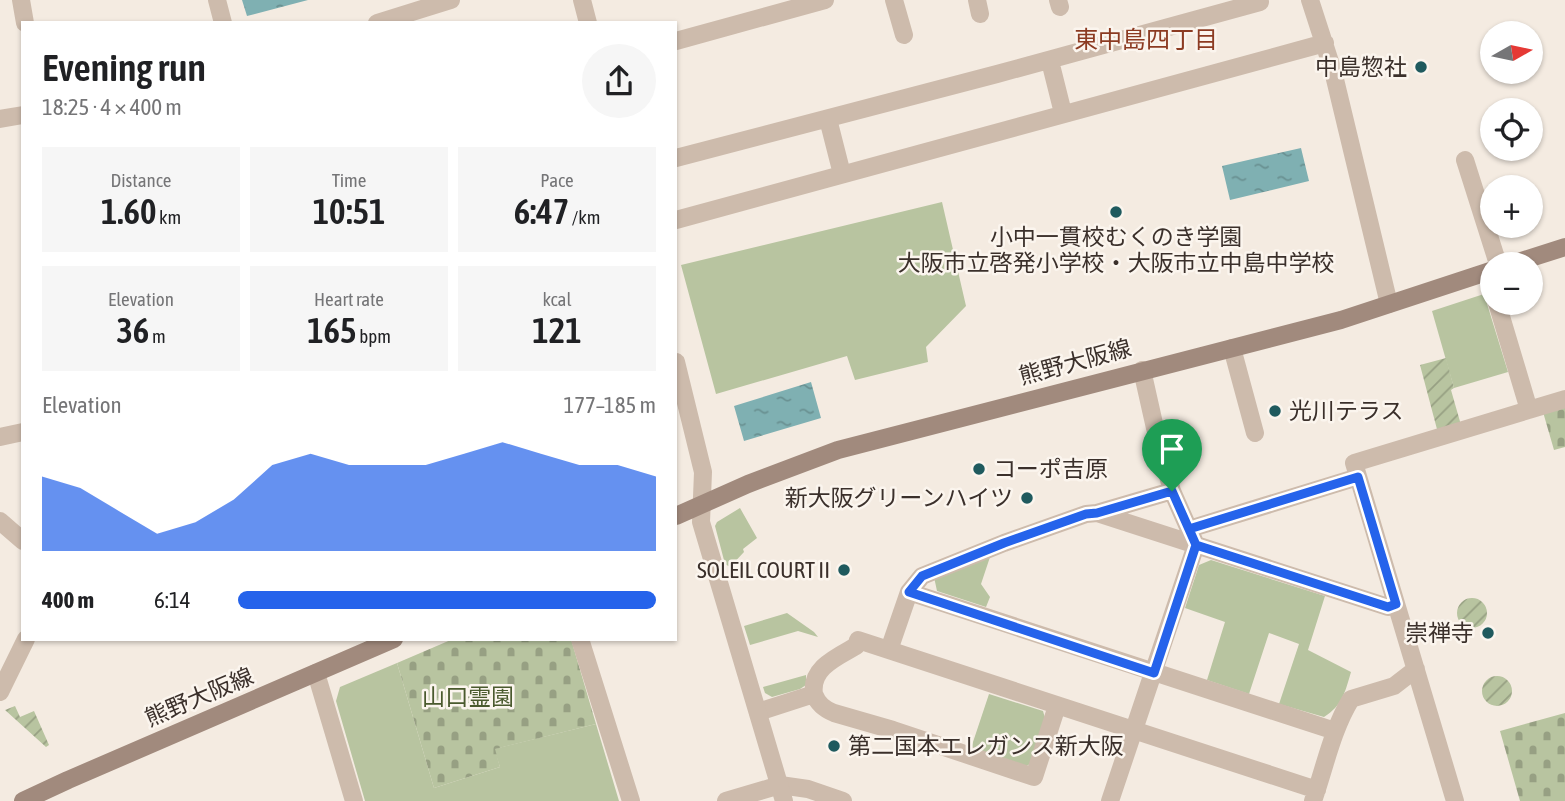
<!DOCTYPE html>
<html lang="en">
<head>
<meta charset="utf-8">
<style>
	:root { --surface:#fff; --page:#f6f6f6; --text:#202124; --muted:#757577; --accent:#2563eb }
	body { margin:0; font-family:"Asap Condensed","Noto Sans JP",sans-serif; background:var(--page); color:var(--text); height:100vh; display:flex; flex-direction:column; font-size:26px; white-space:nowrap }
	* { box-sizing:border-box; margin:0 }
	p { font-size:23px; color:var(--muted) }
	.icon { flex:none; width:38px; height:38px; fill:none; stroke:currentColor; stroke-width:2; stroke-linecap:round; stroke-linejoin:round }
	.map { position:relative; flex:1; overflow:hidden }
	.sheet { position:absolute; left:21px; top:21px; width:656px; height:620px; display:flex; flex-direction:column; background:var(--surface); border-radius:0px; box-shadow:0 2px 5px #0004 }
	.sheet>* { flex:none }
	.needle { width:46px; rotate:81deg }
	.buttons { position:absolute; left:1480px; top:21px; display:grid; gap:14px }
	.buttons a { display:grid; place-items:center; width:63px; height:63px; border-radius:50%; background:var(--surface); box-shadow:0 2px 5px #0004; font-size:35px }
	.pin { position:absolute; display:grid; place-items:center; width:60px; height:60px; color:#fff; margin:-72px -30px; border-radius:50% 50% 50% 0; rotate:-45deg; box-shadow:0 0 7px #0007 }
	.pin .icon { rotate:45deg }
	.round { display:grid; place-items:center; flex:none; width:74px; height:74px; border-radius:37px; background:var(--page) }
	.head { display:flex; align-items:center; justify-content:space-between; height:119px; padding:0 21px }
	h1 { font-size:38px; font-weight:600; line-height:52px }
	.stats { display:grid; grid-template-columns:repeat(3,1fr); gap:10px; height:119px; padding:7px 21px }
	.stats div { display:grid; align-content:center; border-radius:0px; background:var(--page); text-align:center }
	.stats b { font-size:35px; font-weight:600 }
	.stats small { font-size:19px; font-weight:400 }
	.stats p { font-size:19px }
	.chart { height:196px; padding:14px 21px }
	.chart p { display:flex; justify-content:space-between }
	.chart svg { width:100%; height:126px; margin-top:7px; fill:var(--accent); opacity:.7 }
	ul { padding:0 21px; list-style:none; font-size:23px }
	li { display:grid; grid-template-columns:112px 84px 1fr; align-items:center; height:52px }
	li i { height:18px; border-radius:9px; background:var(--accent) }
	.map>svg:first-child { display:block }
	.green { fill:#b8c4a0 }
	.cemetery { fill:url(#cemetery-stones) }
	.garden { fill:url(#garden-furrows) }
	.water { fill:url(#water-ripples) }
	.lines { fill:none; stroke-linecap:round; stroke-linejoin:round }
	.minor { stroke:#cdbbac; stroke-width:18 }
	.tertiary { stroke:#cdbbac; stroke-width:18 }
	.secondary { stroke:#a18a7d; stroke-width:18 }
	.route-casing { stroke:#fff; stroke-width:14 }
	.route { stroke:#2563eb; stroke-width:9 }
	.poi-dot { fill:#1f5a5e; stroke:#fbf5ee; stroke-width:2.5 }
	.labels { text-anchor:middle; stroke-width:5; stroke-linejoin:round; paint-order:stroke }
	.poi-label { font-size:23px; fill:#3b302b; stroke:#fbf5ee; text-anchor:end }
	.street-label { font-size:23px; fill:#3b302b; stroke:#fbf5ee }
	.park-label { font-size:23px; fill:#4a5a2e; stroke:#fbf5ee }
	.neighbourhood-label { font-size:24px; fill:#8c3b22; stroke:#fbf5ee }
</style>
</head>
<body>
<div class="map">
<svg width="1565" height="801" viewBox="0 0 1565 801">
	<defs>
		<pattern id="cemetery-stones" width="16" height="16" patternUnits="userSpaceOnUse" patternTransform="scale(1.75)"><rect width="16" height="16" fill="#b8c4a0"/><path d="M2 7V4a2 2 0 0 1 4 0v3zM10 15v-3a2 2 0 0 1 4 0v3z" fill="#97a083"/></pattern>
		<pattern id="garden-furrows" width="10" height="10" patternUnits="userSpaceOnUse" patternTransform="scale(1.75)"><rect width="10" height="10" fill="#b8c4a0"/><path d="M-1 1l2-2M0 10L10 0M9 11l2-2" fill="none" stroke="#97a083"/></pattern>
		<pattern id="water-ripples" width="26" height="14" patternUnits="userSpaceOnUse" patternTransform="scale(1.75)"><rect width="26" height="14" fill="#7fb0b2"/><path d="M2 4q2-2 4 0t4 0M15 11q2-2 4 0t4 0" fill="none" stroke="#699091"/></pattern>
	</defs>
	<rect width="100%" height="100%" fill="#f4ebe1"/>
	<!-- green -->
	<path class="green" d="M942 202 966 306 926 347 928 362 855 380 847 356 716 394 681 265Z
		M1484 294 1508 372 1454 388 1432 311Z
		M740 508 757 538 743 549 744 552 730 567 725 564 715 526 717 522Z
		M991 554 981 584 990 597 986 607 937 591 934 577Z
		M1211 560 1325 596 1308 650 1351 672C1345 692 1343 705 1324 717L1279 704 1299 644 1269 633 1249 694 1207 680 1225 622 1185 608 1199 565Z
		M787 613 814 632 818 637 798 631 750 645 744 626Z
		M397 663 434 788 500 767 494 749 596 724 619 801H365L336 701 340 687Z
		M806 675V685L800 689 772 697 765 693 763 687Z
		M989 694 1043 711 1045 718 1030 764 1023 768 970 751Z"/>
	<!-- cemetery -->
	<path class="cemetery" d="M1565 407V447L1554 450 1543 412Z
		M453 639H571L596 724 495 749 500 767 434 788 397 663Z
		M1565 713V801H1520L1500 731Z"/>
	<!-- garden -->
	<path class="garden" d="M1446 358 1454 388 1451 390 1461 425 1438 433 1420 365Z
		M1457 613a15 15 0 1 1 30 0a15 15 0 1 1-30 0Z
		M1482 691a15 15 0 1 1 30 0a15 15 0 1 1-30 0Z
		M15 706 20 717 34 711 49 745 46 747 5 710Z"/>
	<!-- water -->
	<path class="water" d="M242 0H308L247 16Z
		M1301 148 1309 181 1230 200 1222 166Z
		M811 382 821 418 744 441 734 406Z"/>
	<g class="lines">
		<!-- minor -->
		<path class="minor" d="M217 0 223 23
			M894 0 904 35
			M977 0 980 14
			M1058 0 1060 7
			M1310 0 1333 71 1389 304
			M377 23 451 0
			M676 41 825 0
			M1050 61 1063 113
			M0 119 23 115
			M828 119 842 174
			M676 158 997 74 1260 2
			M1465 160 1498 264
			M676 220 1325 43
			M1488 272 1493 287
			M1497 303 1529 410
			M1232 348 1255 433
			M0 437 23 432
			M1097 513 1388 607 1396 605
			M0 521 23 541
			M1189 529 1358 477
			M909 592 1335 731
			M580 639 631 801
			M889 650 909 592 922 576 1004 543 1086 514 1097 513 1172 491
			M316 673 354 801
			M814 694C818 704 824 709 834 713L893 730 1034 777 1057 706
			M758 712 814 694C810 668 837 657 856 646L858 640 1317 790
			M780 785 808 789 843 801
			M1110 801 1196 545 1172 491 1155 428 1142 370
			M1313 801C1325 767 1332 730 1351 699L1394 686 1416 669
			M1455 801 1354 463 1565 399"/>
		<!-- tertiary -->
		<path class="tertiary" d="M21 0 25 23
			M582 0 588 23
			M676 362 703 472 701 522 784 801
			M0 692 26 639
			M726 801 780 785"/>
		<!-- secondary -->
		<path class="secondary" d="M1512 264 1565 247
			M676 516 748 484 838 450 1341 320 1493 270
			M23 801 68 780 394 639"/>
	</g>
	<g class="lines">
		<!-- route casing -->
		<g class="route-casing">
			<path id="route" d="M1172 491 1097 513 1086 514 1004 543 922 576 909 592 1154 673 1196 545 1189 529 1358 477 1396 604 1388 607 1196 545 1172 491"/>
		</g>
		<!-- route -->
		<use href="#route" class="route"/>
	</g>
	<!-- markers -->
	<g class="poi-dot">
		<circle cx="1421" cy="67" r="7"/>
		<circle cx="1116" cy="212" r="7"/>
		<circle cx="1275" cy="411" r="7"/>
		<circle cx="979" cy="469" r="7"/>
		<circle cx="1027" cy="498" r="7"/>
		<circle cx="844" cy="570" r="7"/>
		<circle cx="1488" cy="633" r="7"/>
		<circle cx="834" cy="746" r="7"/>
	</g>
	<g class="labels">
		<!-- poi labels -->
		<g class="poi-label">
			<text x="1407" y="75">中島惣社</text>
			<text x="1116" y="245" text-anchor="middle">小中一貫校むくのき学園<tspan x="1116" dy="26">大阪市立啓発小学校・大阪市立中島中学校</tspan></text>
			<text x="1289" y="419" text-anchor="start">光川テラス</text>
			<text x="993" y="477" text-anchor="start">コーポ吉原</text>
			<text x="1013" y="506">新大阪グリーンハイツ</text>
			<text x="830" y="578">SOLEIL COURT II</text>
			<text x="1474" y="641">崇禅寺</text>
			<text x="848" y="754" text-anchor="start">第二国本エレガンス新大阪</text>
		</g>
		<!-- street labels -->
		<g class="street-label">
			<text transform="translate(1075 362) rotate(-15)" y="8">熊野大阪線</text>
			<text transform="translate(199 697) rotate(-23)" y="8">熊野大阪線</text>
		</g>
		<!-- park labels -->
		<g class="park-label">
			<text x="468" y="705">山口霊園</text>
		</g>
		<!-- neighbourhood labels -->
		<g class="neighbourhood-label">
			<text x="1146" y="48">東中島四丁目</text>
		</g>
	</g>
</svg>
<div class="buttons">
<a><svg class="needle" viewBox="-14 -14 28 28"><path d="M0-13l5 13h-10z" fill="#e53935"/><path d="M0 13l5-13h-10z" fill="#757577"/></svg></a>
<a><svg class="icon" aria-label="locate" viewBox="0 0 24 24"><circle cx="12" cy="12" r="6"/><path d="M12 2v4M12 18v4M2 12h4M18 12h4"/></svg></a>
<a>+</a>
<a>−</a>
</div>
<div class="pin" style="left:1172px;top:491px;background:#1e9e55"><svg class="icon" aria-label="arrive" viewBox="0 0 24 24"><path d="M6 21V4h12l-3 4 3 4H6"/></svg></div>
<section class="sheet">
<div class="head"><div><h1>Evening run</h1><p>18:25 · 4 × 400 m</p></div><a class="round"><svg class="icon" aria-label="share" viewBox="0 0 24 24"><path d="M12 15V3M7 8l5-5 5 5M5 13v7h14v-7"/></svg></a></div>
<div class="stats">
<div><p>Distance</p><b>1.60<small> km</small></b></div>
<div><p>Time</p><b>10:51</b></div>
<div><p>Pace</p><b>6:47<small> /km</small></b></div>
</div>
<div class="stats">
<div><p>Elevation</p><b>36<small> m</small></b></div>
<div><p>Heart rate</p><b>165<small> bpm</small></b></div>
<div><p>kcal</p><b>121</b></div>
</div>
<div class="chart"><p><span>Elevation</span>177–185 m</p>
<svg viewBox="0 0 160 44" preserveAspectRatio="none"><path d="M0 44V18L10 22L20 30L30 38L40 34L50 26L60 14L70 10L80 14L90 14L100 14L110 10L120 6L130 10L140 14L150 14L160 18V44z"/></svg>
</div>
<ul>
<li><b>400 m</b>6:14<i style="width:100%"></i></li>
</ul>
</section>
</div>
</body>
</html>
